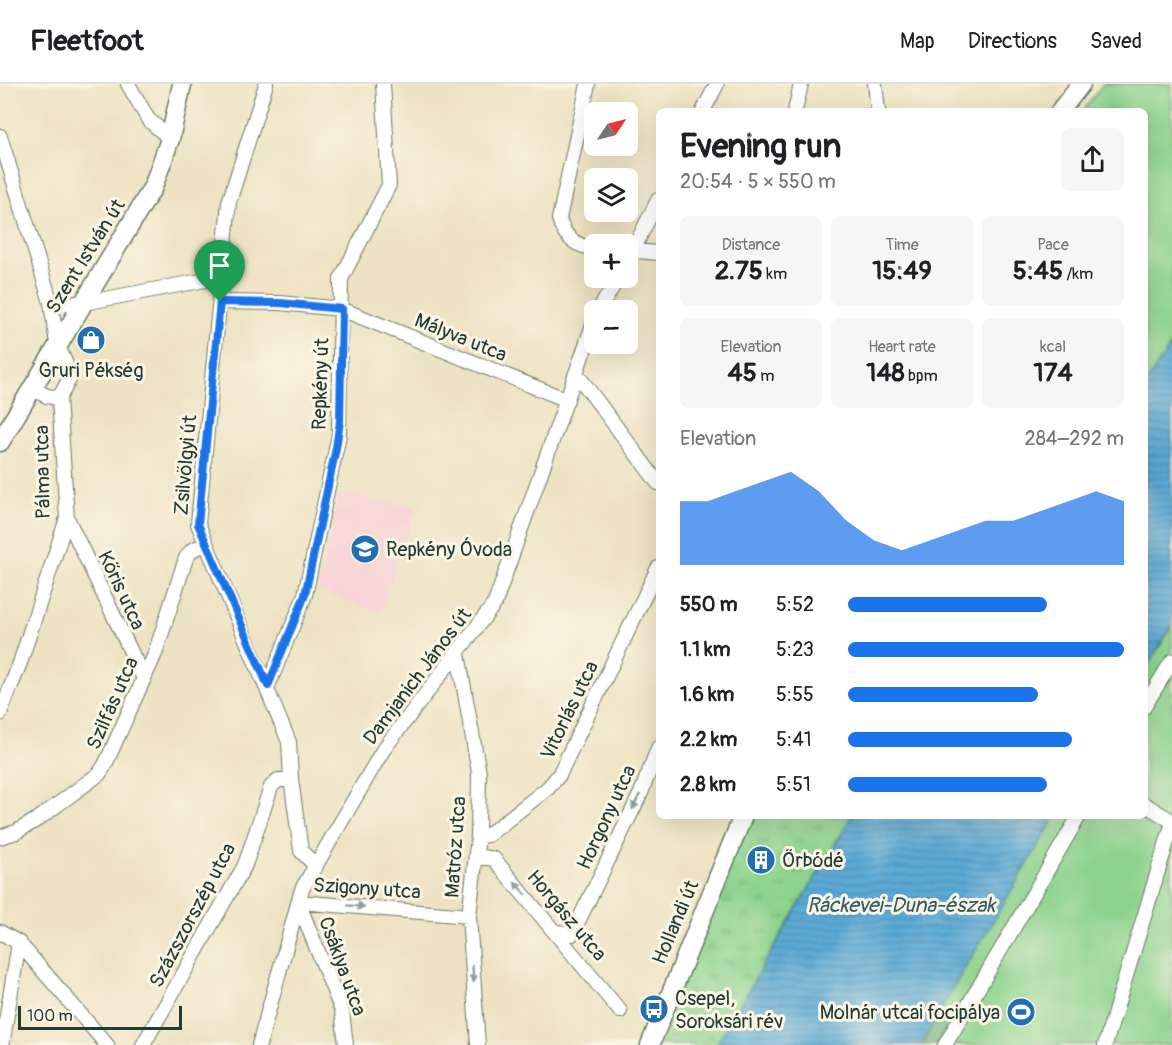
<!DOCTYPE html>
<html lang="en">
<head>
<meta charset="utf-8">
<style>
	:root { --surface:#fff; --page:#f6f6f6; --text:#202124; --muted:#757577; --line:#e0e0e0; --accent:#1a73e8 }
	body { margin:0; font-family:Pangolin,sans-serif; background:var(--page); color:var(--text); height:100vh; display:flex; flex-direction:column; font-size:22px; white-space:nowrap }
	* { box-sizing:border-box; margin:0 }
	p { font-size:20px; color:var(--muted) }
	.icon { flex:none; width:33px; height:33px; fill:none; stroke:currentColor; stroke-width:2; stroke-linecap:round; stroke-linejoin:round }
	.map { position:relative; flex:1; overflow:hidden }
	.panel { position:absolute; left:656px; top:24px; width:492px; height:711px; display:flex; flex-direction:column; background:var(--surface); border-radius:9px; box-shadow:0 6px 24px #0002 }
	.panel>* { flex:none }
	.needle { width:39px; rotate:55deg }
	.fabs { position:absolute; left:584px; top:18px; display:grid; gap:12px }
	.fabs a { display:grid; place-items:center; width:54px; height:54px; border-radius:9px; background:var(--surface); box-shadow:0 6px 24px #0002; font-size:30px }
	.scale { position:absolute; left:18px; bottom:15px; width:164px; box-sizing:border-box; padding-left:6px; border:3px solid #1f3d34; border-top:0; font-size:16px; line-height:21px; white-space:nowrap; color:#1f3d34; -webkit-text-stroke:4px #fcf5e5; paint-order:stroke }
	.pin { position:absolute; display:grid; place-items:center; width:51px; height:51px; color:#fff; margin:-62px -26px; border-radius:50% 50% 50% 0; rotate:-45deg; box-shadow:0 0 6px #0007 }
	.pin .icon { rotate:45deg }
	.round { display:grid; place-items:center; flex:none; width:63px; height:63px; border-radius:9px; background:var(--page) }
	.headline { display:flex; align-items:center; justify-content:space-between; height:102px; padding:0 24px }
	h1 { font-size:33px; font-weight:700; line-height:45px }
	.metrics { display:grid; grid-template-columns:repeat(3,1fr); gap:9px; height:102px; padding:6px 24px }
	.metrics div { display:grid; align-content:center; border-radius:9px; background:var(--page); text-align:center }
	.metrics b { font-size:26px; font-weight:700 }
	.metrics small { font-size:16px; font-weight:400 }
	.metrics p { font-size:16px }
	.chart { height:168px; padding:12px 24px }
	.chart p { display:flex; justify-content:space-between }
	.chart svg { width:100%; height:108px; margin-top:6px; fill:var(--accent); opacity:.7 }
	ul { padding:0 24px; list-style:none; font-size:20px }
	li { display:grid; grid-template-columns:96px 72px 1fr; align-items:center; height:45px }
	li i { height:15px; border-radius:8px; background:var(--accent) }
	header { display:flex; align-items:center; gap:36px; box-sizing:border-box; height:84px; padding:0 30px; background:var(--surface); border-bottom:2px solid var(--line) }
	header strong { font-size:28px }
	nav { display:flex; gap:33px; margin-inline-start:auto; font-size:21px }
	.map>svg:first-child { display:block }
	.built { fill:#f7cfd3 }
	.green { fill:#8dd38e; stroke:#568861; stroke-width:1.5 }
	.forest { fill:url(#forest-firs); stroke:#487956; stroke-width:1.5 }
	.park { fill:url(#park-tufts); stroke:#568861; stroke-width:1.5 }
	.water { fill:url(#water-rules); stroke:#3e7485; stroke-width:1.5 }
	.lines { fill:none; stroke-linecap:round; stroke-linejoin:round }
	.street-casing { stroke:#677765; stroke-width:16 }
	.secondary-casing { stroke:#677765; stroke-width:21 }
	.street { stroke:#fff; stroke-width:14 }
	.secondary { stroke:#fff; stroke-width:18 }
	.oneway { fill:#8f9e9a }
	.route-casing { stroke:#fff; stroke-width:12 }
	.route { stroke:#1a73e8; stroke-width:8 }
	.labels { text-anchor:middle; stroke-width:6; stroke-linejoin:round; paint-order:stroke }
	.street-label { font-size:20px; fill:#1f3d34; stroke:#fcf5e5 }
	.poi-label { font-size:20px; fill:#1f3d34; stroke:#fcf5e5; text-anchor:start }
	.water-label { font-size:21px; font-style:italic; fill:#315e65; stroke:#fcf5e5 }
</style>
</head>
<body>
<header>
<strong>Fleetfoot</strong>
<nav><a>Map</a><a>Directions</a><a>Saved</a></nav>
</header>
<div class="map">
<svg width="1172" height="961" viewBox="0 0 1172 961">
	<defs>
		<pattern id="forest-firs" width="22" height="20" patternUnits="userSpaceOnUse" patternTransform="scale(1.5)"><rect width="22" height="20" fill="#72b579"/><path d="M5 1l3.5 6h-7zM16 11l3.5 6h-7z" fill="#5d9464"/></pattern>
		<pattern id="park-tufts" width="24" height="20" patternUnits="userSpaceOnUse" patternTransform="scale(1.5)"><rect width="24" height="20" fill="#8dd38e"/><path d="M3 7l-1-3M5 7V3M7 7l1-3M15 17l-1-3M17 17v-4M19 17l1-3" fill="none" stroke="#73ac75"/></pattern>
		<pattern id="water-rules" width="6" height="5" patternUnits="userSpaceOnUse" patternTransform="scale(1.5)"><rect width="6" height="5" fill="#5caad6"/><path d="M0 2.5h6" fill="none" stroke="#4b8cae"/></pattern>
	</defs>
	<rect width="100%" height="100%" fill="#fcf5e5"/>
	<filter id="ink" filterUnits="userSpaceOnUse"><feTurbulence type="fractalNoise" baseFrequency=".0167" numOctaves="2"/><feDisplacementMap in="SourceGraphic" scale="12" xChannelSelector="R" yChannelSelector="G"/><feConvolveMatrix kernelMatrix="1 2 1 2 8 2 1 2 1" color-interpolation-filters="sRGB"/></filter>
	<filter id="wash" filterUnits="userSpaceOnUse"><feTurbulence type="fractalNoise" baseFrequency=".008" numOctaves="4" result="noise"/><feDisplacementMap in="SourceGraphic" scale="24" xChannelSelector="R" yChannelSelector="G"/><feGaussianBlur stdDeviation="1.35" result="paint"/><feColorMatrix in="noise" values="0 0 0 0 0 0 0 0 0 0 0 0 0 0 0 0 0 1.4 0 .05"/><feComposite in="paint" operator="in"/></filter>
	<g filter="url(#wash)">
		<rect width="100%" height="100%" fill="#ede2c1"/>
		<!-- built -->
		<path class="built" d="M339 409 417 423 380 529 317 506Z"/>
		<!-- green -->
		<path class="green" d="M1103 0H1172V260L1145 300 1144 27H1083Z
			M1172 542V961H936L947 940 934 936 1056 732H1144L1145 586Z"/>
		<!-- forest -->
		<path class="forest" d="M934 936 947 940 936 961H922Z"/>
		<!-- park -->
		<path class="park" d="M749 732H852L716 961H651Z"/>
		<!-- water -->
		<path class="water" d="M1172 260V542L1145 586V300Z
			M852 732H1056L934 936 922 961H716Z"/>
	</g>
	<g filter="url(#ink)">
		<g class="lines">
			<!-- street casing -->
			<g class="street-casing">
				<path id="street" d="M128 0 148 35 170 55
					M266 0 229 118 198 440 289 658 291 695 301 767 316 782
					M588 0 559 135C564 153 576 163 594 164
					M875 0 878 27
					M703 27 717 0
					M795 27 801 0
					M0 52 51 219 57 260 66 280 69 296 59 314 67 434 20 579 0 630
					M627 166 658 169
					M627 178 658 116
					M220 218 280 219 341 225 567 316
					M51 219H84L221 193
					M599 226 618 194
					M576 289 658 399
					M31 304 47 312 59 314
					M67 434 144 595
					M458 570 479 689 478 752 469 832 478 961
					M268 602 305 511 339 351 341 195 389 101 383 0
					M1144 623 1172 577
					M1144 720 1172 737
					M478 752 488 751 548 704 559 691 658 484
					M0 753 16 748 38 735 99 690 105 681 155 570 186 474 192 466 205 460
					M476 772 494 775 620 927
					M298 818 469 832
					M298 818 342 927 346 961
					M0 848 19 859 107 961
					M557 848 572 850 641 709 658 664
					M2 961 19 859
					M143 961 245 781 271 703 278 696 291 695
					M259 961 302 805 383 666 495 519 594 238
					M945 961 1079 732
					M1105 961 1172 741"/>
			</g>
			<!-- secondary casing -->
			<g class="secondary-casing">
				<path id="secondary" d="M1060 27 1081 0
					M0 358 153 103 170 55 182 0
					M650 961 743 732"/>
			</g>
			<!-- street -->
			<use href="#street" class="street"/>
			<!-- secondary -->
			<use href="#secondary" class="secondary"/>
		</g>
		<!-- one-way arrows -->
		<defs><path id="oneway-solid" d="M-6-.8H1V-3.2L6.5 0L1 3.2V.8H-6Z" transform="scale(1.5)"/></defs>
		<g class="oneway">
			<use href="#oneway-solid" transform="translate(636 718) rotate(116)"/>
			<use href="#oneway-solid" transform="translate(520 804) rotate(-131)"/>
			<use href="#oneway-solid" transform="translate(356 822) rotate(4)"/>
			<use href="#oneway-solid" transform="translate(473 890) rotate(86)"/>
		</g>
	</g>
	<g class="lines" filter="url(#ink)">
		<!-- route casing -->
		<g class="route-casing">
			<path id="route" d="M220 218 280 219 342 225 340 337 336 364 305 511 268 602 198 440Z"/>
		</g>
		<!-- route -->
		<use href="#route" class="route"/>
	</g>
	<!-- icons -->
	<defs>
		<g id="shop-disc" transform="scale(1.5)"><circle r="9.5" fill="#1f6fb2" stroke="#fcf5e5"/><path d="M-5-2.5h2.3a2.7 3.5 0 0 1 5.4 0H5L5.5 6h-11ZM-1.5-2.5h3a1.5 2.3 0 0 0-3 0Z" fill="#fff"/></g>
		<g id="school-disc" transform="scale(1.5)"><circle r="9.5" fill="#1f6fb2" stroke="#fcf5e5"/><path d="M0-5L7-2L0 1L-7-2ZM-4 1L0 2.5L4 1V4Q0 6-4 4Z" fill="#fff"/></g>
		<g id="building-disc" transform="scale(1.5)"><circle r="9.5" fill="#1f6fb2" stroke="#fcf5e5"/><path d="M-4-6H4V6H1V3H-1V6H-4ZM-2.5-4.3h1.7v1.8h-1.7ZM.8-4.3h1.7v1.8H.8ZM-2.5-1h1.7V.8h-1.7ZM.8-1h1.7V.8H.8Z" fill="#fff"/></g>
		<g id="bus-disc" transform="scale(1.5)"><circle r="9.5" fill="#1f6fb2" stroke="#fcf5e5"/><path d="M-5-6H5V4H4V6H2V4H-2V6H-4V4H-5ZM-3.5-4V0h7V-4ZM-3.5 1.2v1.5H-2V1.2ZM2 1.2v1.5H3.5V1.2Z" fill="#fff"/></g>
		<g id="stadium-disc" transform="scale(1.5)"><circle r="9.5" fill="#1f6fb2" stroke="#fcf5e5"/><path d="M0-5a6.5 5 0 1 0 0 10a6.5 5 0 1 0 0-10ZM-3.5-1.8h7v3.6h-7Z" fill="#fff"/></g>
	</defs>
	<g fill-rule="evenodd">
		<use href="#shop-disc" x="91" y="256"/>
		<use href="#school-disc" x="365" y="465"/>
		<use href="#building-disc" x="761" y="776"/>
		<use href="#bus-disc" x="654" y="925"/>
		<use href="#stadium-disc" x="1021" y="928"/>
	</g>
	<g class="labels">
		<!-- street labels -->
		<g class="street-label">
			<text transform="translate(85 172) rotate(-58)" y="7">Szent István út</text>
			<text transform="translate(461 253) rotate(22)" y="7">Mályva utca</text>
			<text transform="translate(320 300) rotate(-88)" y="7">Repkény út</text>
			<text transform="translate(185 381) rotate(-85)" y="7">Zsilvölgyi út</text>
			<text transform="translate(42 388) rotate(-91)" y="7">Pálma utca</text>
			<text transform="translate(122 506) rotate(65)" y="7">Kőris utca</text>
			<text transform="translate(417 592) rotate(-53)" y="7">Damjanich János út</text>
			<text transform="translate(112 619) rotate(-66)" y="7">Szilfás utca</text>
			<text transform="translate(569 626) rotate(-64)" y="7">Vitorlás utca</text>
			<text transform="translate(606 733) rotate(-65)" y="7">Horgony utca</text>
			<text transform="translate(455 763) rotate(-86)" y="7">Matróz utca</text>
			<text transform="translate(367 804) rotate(4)" y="7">Szigony utca</text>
			<text transform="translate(192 831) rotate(-62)" y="7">Százszorszép utca</text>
			<text transform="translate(567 831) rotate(50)" y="7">Horgász utca</text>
			<text transform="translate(675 838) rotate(-67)" y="7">Hollandi út</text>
			<text transform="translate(343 882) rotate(70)" y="7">Csáklya utca</text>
		</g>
		<!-- poi labels -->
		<g class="poi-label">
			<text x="91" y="293" text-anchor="middle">Gruri Pékség</text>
			<text x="386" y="472">Repkény Óvoda</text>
			<text x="782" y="783">Őrbódé</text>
			<text x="675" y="921">Csepel,<tspan x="675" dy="23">Soroksári rév</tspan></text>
			<text x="1000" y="935" text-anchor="end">Molnár utcai focipálya</text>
		</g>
		<!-- water labels -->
		<g class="water-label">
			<text x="901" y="828">Ráckevei-Duna-észak</text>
		</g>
	</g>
</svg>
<div class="fabs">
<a><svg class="needle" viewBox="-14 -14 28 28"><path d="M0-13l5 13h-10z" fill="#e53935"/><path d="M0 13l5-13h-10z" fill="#757577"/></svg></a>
<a><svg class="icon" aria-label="layers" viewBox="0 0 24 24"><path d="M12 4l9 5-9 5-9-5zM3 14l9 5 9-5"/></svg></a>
<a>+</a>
<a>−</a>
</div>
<div class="scale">100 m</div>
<div class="pin" style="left:220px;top:218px;background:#1e9e55"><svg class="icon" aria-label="arrive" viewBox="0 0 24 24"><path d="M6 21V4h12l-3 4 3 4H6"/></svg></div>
<section class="panel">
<div class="headline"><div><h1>Evening run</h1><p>20:54 · 5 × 550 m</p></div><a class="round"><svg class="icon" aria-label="share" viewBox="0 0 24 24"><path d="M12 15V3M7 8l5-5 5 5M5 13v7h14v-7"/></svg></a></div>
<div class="metrics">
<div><p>Distance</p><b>2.75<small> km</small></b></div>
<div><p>Time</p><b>15:49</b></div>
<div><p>Pace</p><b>5:45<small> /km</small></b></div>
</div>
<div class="metrics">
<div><p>Elevation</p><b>45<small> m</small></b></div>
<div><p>Heart rate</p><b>148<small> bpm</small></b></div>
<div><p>kcal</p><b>174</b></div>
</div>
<div class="chart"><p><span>Elevation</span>284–292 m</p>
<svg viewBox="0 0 160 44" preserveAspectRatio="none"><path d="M0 44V18L10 18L20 14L30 10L40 6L50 14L60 26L70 34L80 38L90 34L100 30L110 26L120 26L130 22L140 18L150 14L160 18V44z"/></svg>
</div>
<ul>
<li><b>550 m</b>5:52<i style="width:72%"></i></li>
<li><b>1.1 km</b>5:23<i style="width:100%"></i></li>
<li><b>1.6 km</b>5:55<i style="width:69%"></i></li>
<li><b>2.2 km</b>5:41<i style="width:81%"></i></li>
<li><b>2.8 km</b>5:51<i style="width:72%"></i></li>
</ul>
</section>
</div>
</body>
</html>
